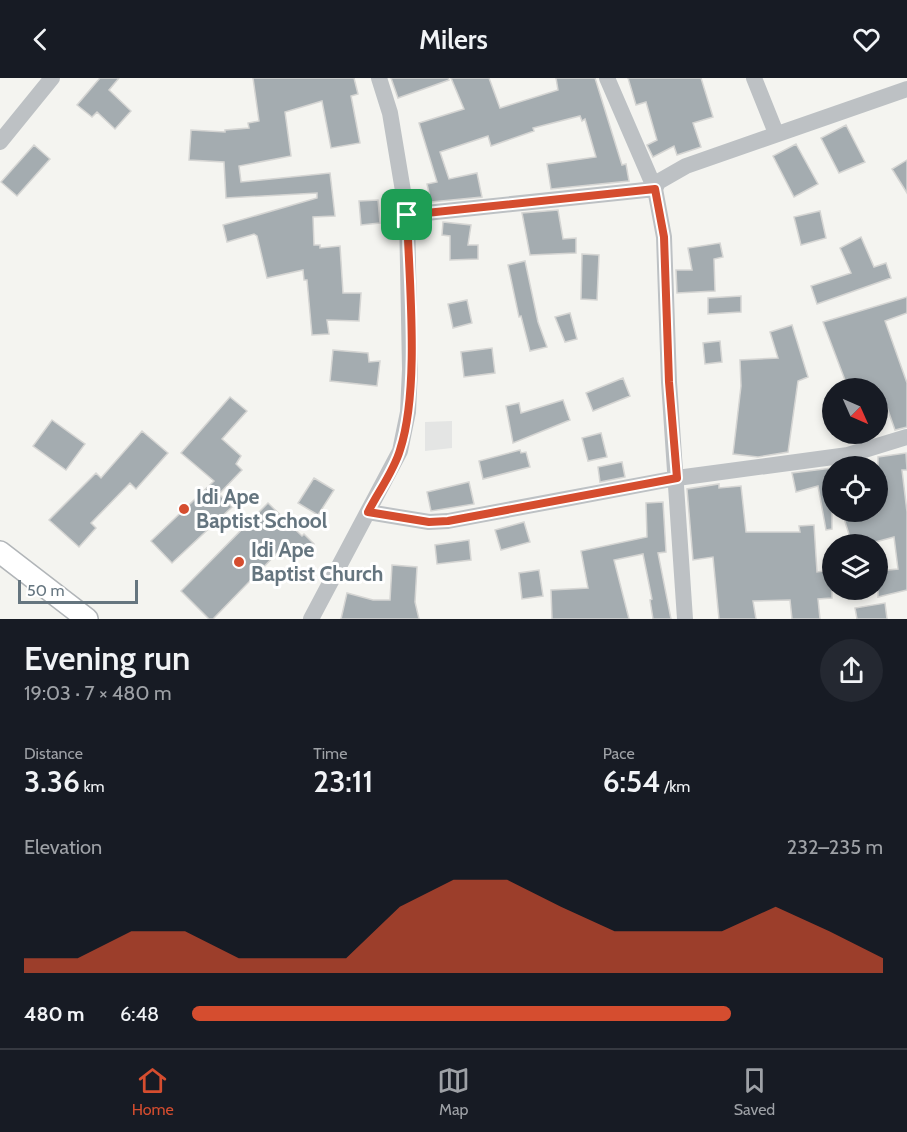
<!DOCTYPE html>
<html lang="en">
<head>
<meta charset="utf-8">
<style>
	:root { --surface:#171b24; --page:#242831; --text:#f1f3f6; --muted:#9ea1a6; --line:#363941; --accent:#d54d2f }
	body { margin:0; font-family:Cabin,sans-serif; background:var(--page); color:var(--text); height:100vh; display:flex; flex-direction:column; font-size:22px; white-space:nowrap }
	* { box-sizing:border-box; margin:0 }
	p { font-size:20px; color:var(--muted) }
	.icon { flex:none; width:33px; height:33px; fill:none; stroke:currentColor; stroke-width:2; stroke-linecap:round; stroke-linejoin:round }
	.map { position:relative; height:541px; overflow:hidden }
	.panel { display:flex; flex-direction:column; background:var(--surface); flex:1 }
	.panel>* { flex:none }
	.needle { width:39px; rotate:135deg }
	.tools { position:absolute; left:822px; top:300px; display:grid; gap:12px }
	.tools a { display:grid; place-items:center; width:66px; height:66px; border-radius:50%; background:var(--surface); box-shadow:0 3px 9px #0003; font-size:30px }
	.scale { position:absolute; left:18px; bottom:15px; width:120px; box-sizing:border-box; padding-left:6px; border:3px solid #65757f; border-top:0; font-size:16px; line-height:21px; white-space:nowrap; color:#65757f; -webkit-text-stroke:4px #fff; paint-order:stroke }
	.pin { position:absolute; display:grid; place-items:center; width:51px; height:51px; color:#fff; margin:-26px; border-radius:12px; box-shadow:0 3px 9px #0006 }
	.round { display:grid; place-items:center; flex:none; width:63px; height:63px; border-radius:32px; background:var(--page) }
	.headline { display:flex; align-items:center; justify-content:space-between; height:102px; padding:0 24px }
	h1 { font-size:33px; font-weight:600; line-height:45px }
	.stats { display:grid; grid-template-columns:repeat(3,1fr); gap:9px; height:102px; padding:6px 24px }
	.stats div { display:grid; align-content:center }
	.stats b { font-size:30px; font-weight:600 }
	.stats small { font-size:16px; font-weight:400 }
	.stats p { font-size:16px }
	.chart { height:168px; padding:12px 24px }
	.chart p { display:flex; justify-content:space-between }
	.chart svg { width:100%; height:108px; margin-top:6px; fill:var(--accent); opacity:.7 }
	ul { padding:0 24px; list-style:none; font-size:20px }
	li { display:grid; grid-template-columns:96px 72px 1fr; align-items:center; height:45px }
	li i { height:15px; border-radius:8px; background:var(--accent) }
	header { display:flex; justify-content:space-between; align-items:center; height:78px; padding:0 24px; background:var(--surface); font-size:27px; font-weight:600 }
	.tabs { display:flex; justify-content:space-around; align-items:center; height:84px; border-top:2px solid var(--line); background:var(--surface); font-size:16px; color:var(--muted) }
	.tabs a { display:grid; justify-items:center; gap:3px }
	.tabs .selected { color:var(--accent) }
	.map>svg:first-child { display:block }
	.built { fill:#e4e5e4 }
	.building { fill:#a4acb0; stroke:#d5d5d3; stroke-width:1.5 }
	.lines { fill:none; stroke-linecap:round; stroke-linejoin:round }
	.major-casing { stroke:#b1b5b8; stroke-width:24 }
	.minor { stroke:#bdc1c4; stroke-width:16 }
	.major { stroke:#fff; stroke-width:21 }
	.route-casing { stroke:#fff; stroke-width:12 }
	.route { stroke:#d54d2f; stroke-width:8 }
	.poi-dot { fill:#d54d2f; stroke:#fff; stroke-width:2 }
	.labels { text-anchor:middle; stroke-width:6; stroke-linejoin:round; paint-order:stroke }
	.poi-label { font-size:21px; font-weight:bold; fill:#65757f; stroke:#fff; text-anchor:start }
</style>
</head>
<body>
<header><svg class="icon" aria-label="back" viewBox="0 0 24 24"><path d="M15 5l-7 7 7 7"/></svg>Milers<svg class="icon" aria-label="heart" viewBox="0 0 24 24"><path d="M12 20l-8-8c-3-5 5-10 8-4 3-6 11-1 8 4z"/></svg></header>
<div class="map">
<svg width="907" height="541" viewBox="0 0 907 541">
	<rect width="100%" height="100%" fill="#f4f4f0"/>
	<!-- built -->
	<path class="built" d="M452 343V370L425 373V344Z"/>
	<!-- building -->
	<path class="building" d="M100 0H119L109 12 131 33 115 51 97 34 92 39 77 27Z
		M253 0H354L358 16 351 18 360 65 331 70 322 23 285 34 291 78 239 88 241 104 330 95 335 138 313 139 314 167H320V170L340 168 343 215H361L359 243 327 242 329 256 312 257 307 202H304L303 192 267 200 257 158 254 156 227 164 223 147 317 120V115L226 120 224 84 189 82 191 52 225 54V52L249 50 248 45 259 43Z
		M391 0H448L449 2 398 20Z
		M451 0H489L500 30 558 12 556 0H595L622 87 626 86 629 103 551 111 547 86 596 79 585 41 582 43 580 38 533 50 534 53 491 68 488 58 440 74 449 101 477 95 482 119 431 124 427 106 437 104 419 45 464 31Z
		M628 0H701L713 39 693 45 701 69 677 77 674 68 653 79 647 67 657 62 646 24 636 27Z
		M846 47 865 84 839 95 821 60Z
		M796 66 818 106 794 119 773 78Z
		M34 67 50 81 17 118 1 104Z
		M907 82V115L892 91Z
		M378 122 380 145 361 147 359 123Z
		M558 132 563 161 576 160V175L530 177 522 135Z
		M820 133 826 160 801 167 794 139Z
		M443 144 471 147 468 167H478V181L450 182V158L442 157Z
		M861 159 874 189 886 185 891 200 817 226 811 208 851 195 840 170Z
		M720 165 723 179 714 181 715 213 677 215 676 192H692L688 170Z
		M582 176 599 177 597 222 581 221Z
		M525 183 538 244 547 269 530 273 521 238 519 239 508 187Z
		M741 218V234L708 236V220Z
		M907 219V235L885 243 907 305V349L895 352 883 318 878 320V310H848L823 244Z
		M467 222 472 245 453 250 448 226Z
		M570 235 577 261 565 264 555 239Z
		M792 247 808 299 798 303 788 374 758 379 733 376 741 308 740 282 778 280 770 254Z
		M720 263 722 284 705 286 703 265Z
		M492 270 495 295 464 299 461 274Z
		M333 272 368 275 369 284 380 283 377 308 330 303Z
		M623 300 630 318 593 333 586 315Z
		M230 319 247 333 222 361 241 378 236 386 242 392 219 416 232 429 172 485 151 463 214 403 181 375Z
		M563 322 570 342 513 365 506 328 519 325 521 335Z
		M52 342 85 366 66 392 33 368Z
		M142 353 168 375 136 411 130 405 91 445 96 450 79 469 49 442 96 395 101 400Z
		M601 355 607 379 588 383 582 360Z
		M520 372 521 375 526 374 530 389 483 401 479 383Z
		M906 375 907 392H902L907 434V512L878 519V493L898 491 894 459 868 466H852L842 434H878V379Z
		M622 384 625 399 600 404 598 389Z
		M832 390V451L826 452 818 408 796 414 792 395Z
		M314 400 334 412 318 437 298 425Z
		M469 404 474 426 431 433 427 414Z
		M719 406V410L741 408 746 454H800L799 448 814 447 817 494 832 492V520L818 521 820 541H792L790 522 753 523 756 541H719L713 479 693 482 687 411Z
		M663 424 666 474 658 475 671 541H653L650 522 652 521 643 476 614 482 629 541H552L551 512 588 510 581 473 647 459 646 425Z
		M268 425 302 458 304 456 314 466 296 482 283 469 213 541H209L181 513Z
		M524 444 530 464 501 472 495 452Z
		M469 462 471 482 437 486 435 467Z
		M392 487 417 489 415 524 419 541H341L347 515 373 522H390Z
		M539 492 543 518 522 521 519 495Z
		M885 525 887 541H857L855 530Z"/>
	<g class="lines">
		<!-- major casing -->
		<g class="major-casing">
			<path id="major" d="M0 474 87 541"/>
		</g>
		<!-- minor -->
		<path class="minor" d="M607 0 655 111 664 159 669 304 685 541
			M754 0 776 55
			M0 64 52 0
			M655 111 658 104 686 88 907 11
			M407 137 655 111
			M368 434 429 444 448 443 677 400 848 377 907 359
			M311 541 400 373 408 334 410 291 407 137 390 35 379 0"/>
		<!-- major -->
		<use href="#major" class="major"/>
	</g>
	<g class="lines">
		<!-- route casing -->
		<g class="route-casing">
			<path id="route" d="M655 111 664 159 669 304 677 400 448 443 429 444 368 434C378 414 394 393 400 372 420 311 409 203 407 137Z"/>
		</g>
		<!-- route -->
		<use href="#route" class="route"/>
	</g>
	<!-- markers -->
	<g class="poi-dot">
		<circle cx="184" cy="431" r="6"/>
		<circle cx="239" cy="484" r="6"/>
	</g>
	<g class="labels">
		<!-- poi labels -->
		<g class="poi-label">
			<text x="196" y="426">Idi Ape<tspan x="196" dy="24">Baptist School</tspan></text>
			<text x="251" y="479">Idi Ape<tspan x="251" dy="24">Baptist Church</tspan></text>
		</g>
	</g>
</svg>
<div class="tools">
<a><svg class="needle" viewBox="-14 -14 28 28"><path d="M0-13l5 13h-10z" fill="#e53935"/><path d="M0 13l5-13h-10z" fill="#9ea1a6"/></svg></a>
<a><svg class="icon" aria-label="locate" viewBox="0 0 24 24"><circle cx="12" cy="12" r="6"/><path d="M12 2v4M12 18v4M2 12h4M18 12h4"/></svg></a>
<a><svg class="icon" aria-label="layers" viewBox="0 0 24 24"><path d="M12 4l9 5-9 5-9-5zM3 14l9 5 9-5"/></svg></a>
</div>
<div class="scale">50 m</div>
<div class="pin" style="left:407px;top:137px;background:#1e9e55"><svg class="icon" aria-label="arrive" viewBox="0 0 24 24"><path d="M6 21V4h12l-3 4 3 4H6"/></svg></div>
</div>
<section class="panel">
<div class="headline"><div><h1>Evening run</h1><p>19:03 · 7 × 480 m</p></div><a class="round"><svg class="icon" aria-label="share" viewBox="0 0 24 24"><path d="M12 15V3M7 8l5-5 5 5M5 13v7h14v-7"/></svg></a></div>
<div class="stats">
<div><p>Distance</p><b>3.36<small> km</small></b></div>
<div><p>Time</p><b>23:11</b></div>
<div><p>Pace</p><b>6:54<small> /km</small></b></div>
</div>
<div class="chart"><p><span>Elevation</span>232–235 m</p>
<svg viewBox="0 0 160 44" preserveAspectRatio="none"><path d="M0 44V38L10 38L20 27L30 27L40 38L50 38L60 38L70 17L80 6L90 6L100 17L110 27L120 27L130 27L140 17L150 27L160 38V44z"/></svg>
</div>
<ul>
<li><b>480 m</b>6:48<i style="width:78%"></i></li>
</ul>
</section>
<nav class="tabs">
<a class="selected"><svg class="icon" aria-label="home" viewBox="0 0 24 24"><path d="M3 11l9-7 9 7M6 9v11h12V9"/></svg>Home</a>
<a><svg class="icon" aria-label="map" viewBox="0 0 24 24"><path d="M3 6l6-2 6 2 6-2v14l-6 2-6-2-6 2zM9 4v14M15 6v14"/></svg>Map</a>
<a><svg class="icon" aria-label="saved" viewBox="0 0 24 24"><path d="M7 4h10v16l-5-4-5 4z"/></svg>Saved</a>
</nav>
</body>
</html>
